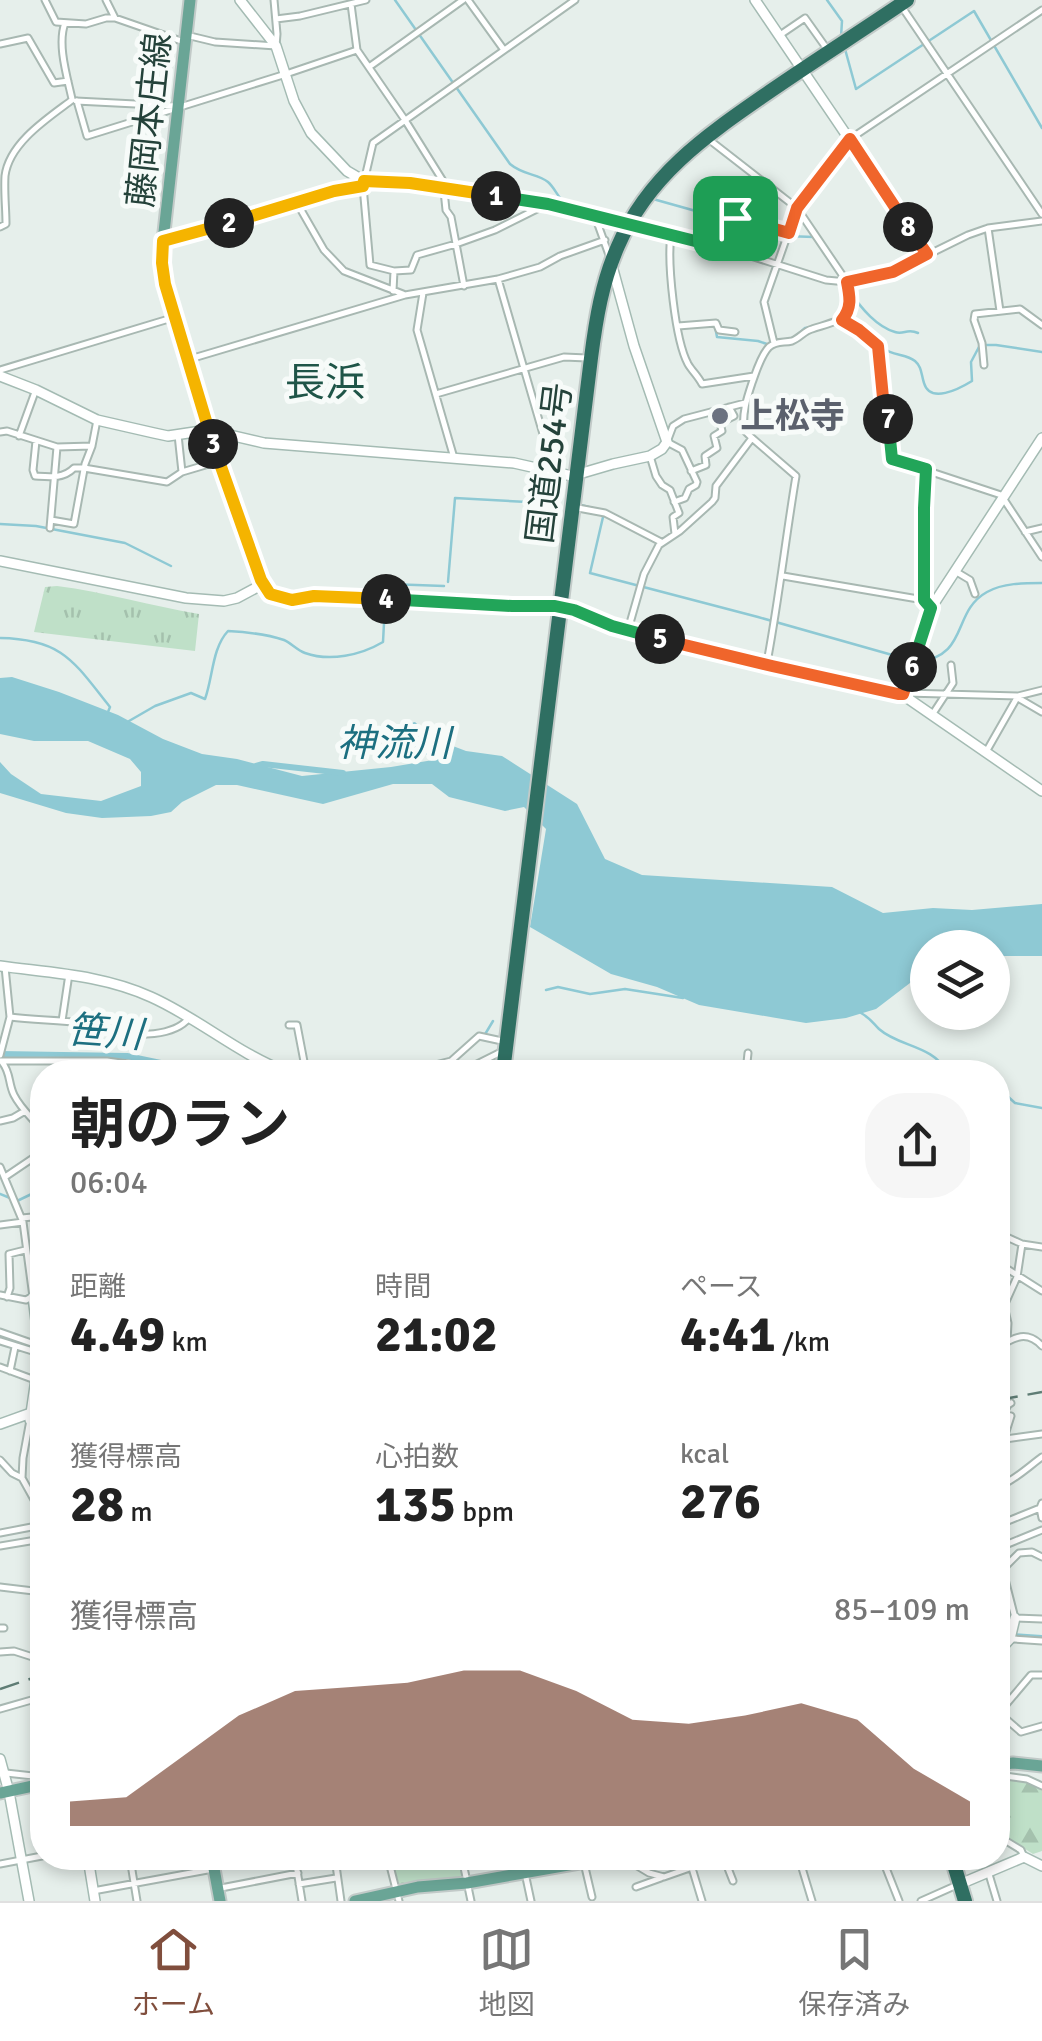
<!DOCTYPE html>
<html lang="ja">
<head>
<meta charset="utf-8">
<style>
	:root { --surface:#fff; --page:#f6f6f6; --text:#222; --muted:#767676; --line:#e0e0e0; --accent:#804e3d }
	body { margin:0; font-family:Signika,"Noto Sans JP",sans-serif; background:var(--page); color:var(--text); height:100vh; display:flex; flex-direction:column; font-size:38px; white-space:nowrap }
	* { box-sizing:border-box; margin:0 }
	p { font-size:32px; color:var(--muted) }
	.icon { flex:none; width:55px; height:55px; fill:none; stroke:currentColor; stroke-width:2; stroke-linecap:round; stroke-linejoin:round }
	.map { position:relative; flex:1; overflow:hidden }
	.drawer { position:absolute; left:30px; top:1060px; width:980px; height:810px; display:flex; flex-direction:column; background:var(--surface); border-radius:40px; box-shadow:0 5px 15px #0003 }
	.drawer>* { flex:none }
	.controls { position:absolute; left:910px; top:930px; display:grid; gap:20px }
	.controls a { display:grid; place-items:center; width:100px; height:100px; border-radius:50%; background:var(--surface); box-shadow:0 5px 15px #0003; font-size:50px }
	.pin { position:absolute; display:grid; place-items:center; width:85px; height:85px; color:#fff; margin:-42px; border-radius:20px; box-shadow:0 5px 15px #0006 }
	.km { position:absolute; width:50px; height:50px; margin:-25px; border-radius:50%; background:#222; color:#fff; font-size:28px; line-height:50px; text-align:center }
	.round { display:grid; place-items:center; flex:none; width:105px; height:105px; border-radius:40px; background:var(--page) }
	.summary { display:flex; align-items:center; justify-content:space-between; height:170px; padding:0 40px }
	h1 { font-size:55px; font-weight:700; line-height:75px }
	.metrics { display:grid; grid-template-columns:repeat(3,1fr); gap:15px; height:170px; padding:10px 40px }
	.metrics div { display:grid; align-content:center }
	.metrics b { font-size:50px; font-weight:700 }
	.metrics small { font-size:28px; font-weight:400 }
	.metrics p { font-size:28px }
	.chart { height:280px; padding:20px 40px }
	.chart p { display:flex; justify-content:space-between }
	.chart svg { width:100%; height:180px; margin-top:10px; fill:var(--accent); opacity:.7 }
	.dock { display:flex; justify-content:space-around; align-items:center; height:140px; border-top:2px solid var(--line); background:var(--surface); font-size:28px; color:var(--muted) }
	.dock a { display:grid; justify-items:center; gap:5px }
	.dock .active { color:var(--accent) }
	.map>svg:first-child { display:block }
	.forest { fill:url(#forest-firs) }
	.park { fill:url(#park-tufts) }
	.water { fill:#8ec9d4 }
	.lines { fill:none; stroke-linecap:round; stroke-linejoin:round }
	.stream { stroke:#8ec9d4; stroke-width:2.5 }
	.river { stroke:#8ec9d4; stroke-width:6 }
	.street-casing { stroke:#a8b8b2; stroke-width:9 }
	.secondary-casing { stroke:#a4bbb3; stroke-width:12 }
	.primary-casing { stroke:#c2cac8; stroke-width:15 }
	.highway-casing { stroke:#c2cac8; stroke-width:18 }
	.street { stroke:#fff; stroke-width:5 }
	.secondary { stroke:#fff; stroke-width:9 }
	.primary { stroke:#6aa596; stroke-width:11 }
	.highway { stroke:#2f6f62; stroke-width:14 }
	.rail { stroke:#5f7d75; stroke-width:2.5; stroke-dasharray:20 10; stroke-linecap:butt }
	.split-1-casing { stroke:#fff; stroke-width:20 }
	.split-2-casing { stroke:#fff; stroke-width:20 }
	.split-3-casing { stroke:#fff; stroke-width:20 }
	.split-4-casing { stroke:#fff; stroke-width:20 }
	.split-5-casing { stroke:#fff; stroke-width:20 }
	.split-6-casing { stroke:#fff; stroke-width:20 }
	.split-7-casing { stroke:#fff; stroke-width:20 }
	.split-8-casing { stroke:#fff; stroke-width:20 }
	.split-9-casing { stroke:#fff; stroke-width:20 }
	.split-1 { stroke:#22a559; stroke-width:12 }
	.split-2 { stroke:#f5b400; stroke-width:12 }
	.split-3 { stroke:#f5b400; stroke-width:12 }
	.split-4 { stroke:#f5b400; stroke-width:12 }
	.split-5 { stroke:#22a559; stroke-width:12 }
	.split-6 { stroke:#f0652b; stroke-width:12 }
	.split-7 { stroke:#22a559; stroke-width:12 }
	.split-8 { stroke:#f0652b; stroke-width:12 }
	.split-9 { stroke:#f0652b; stroke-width:12 }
	.worship-dot { fill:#6b7280; stroke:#f7fbf9; stroke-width:4 }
	.labels { text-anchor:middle; stroke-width:10; stroke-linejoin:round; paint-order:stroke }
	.street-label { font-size:35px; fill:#24423a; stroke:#f7fbf9 }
	.worship-label { font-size:35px; font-weight:bold; fill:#5b616d; stroke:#f7fbf9; text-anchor:start }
	.water-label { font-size:38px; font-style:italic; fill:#1c6f80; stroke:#f7fbf9 }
	.quarter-label { font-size:40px; fill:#1f5548; stroke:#f7fbf9 }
</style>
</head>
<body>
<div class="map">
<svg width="1042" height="1901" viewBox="0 0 1042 1901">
	<defs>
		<pattern id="forest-firs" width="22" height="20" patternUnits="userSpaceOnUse" patternTransform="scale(2.5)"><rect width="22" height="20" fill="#bfe0c8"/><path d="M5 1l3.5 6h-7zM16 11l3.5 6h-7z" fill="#a4c1ad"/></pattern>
		<pattern id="park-tufts" width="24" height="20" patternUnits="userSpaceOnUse" patternTransform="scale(2.5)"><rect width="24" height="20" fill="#bfe0c8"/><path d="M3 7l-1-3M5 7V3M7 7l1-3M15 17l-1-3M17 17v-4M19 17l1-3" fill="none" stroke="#a4c1ad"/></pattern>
	</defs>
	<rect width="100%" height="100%" fill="#e6efeb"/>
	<!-- forest -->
	<path class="forest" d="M998 1777 1026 1781 1042 1789V1851L1033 1854 998 1832Z"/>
	<!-- park -->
	<path class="park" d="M57 586C105 592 151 606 199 614L195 651 34 632 45 587Z
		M391 1858H458L462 1876 461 1878 400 1887Z"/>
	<!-- water -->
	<path class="water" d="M12 677 59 692 118 715 163 739 202 754 237 759 302 776 391 767 433 760 406 739 405 724 415 722 432 738 466 751 502 756 577 804 605 859 642 875 832 887 883 913 933 908 972 910 1042 904V956H993L992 948H928L927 970 876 1009 846 1018 806 1023 699 1005 657 987 611 974 530 927 546 829 524 807 505 811 449 797 432 784H393L323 804 237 785H216L182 802 171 812 151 816 102 818 66 813 0 793V762L11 774 41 794 101 801 141 786V772L130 759 88 741H34L0 734V678Z"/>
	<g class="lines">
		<!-- stream -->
		<path class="stream" d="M395 0 510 164C523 175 538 174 548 182 557 190 558 201 571 206
			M827 0 842 21 841 37
			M845 49 856 89 974 11 1042 128
			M653 199 785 236 814 237
			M852 294C861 308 877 327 895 332 904 335 907 328 918 333
			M847 319 853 304V298
			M715 326 717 337 758 341 767 344
			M774 341 794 338 805 328 812 327
			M879 345C892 357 905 353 915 361 922 367 921 374 924 383 930 404 959 389 972 381L971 362 980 345H996L1042 352
			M551 503H552
			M581 505 608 512
			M603 517 590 573 758 617 917 662C970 656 951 612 987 592 1003 583 1024 583 1042 583
			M0 524 36 526 125 543 171 566
			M448 582 455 498 547 503
			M385 595V588L388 584 444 586
			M0 638C63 639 74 662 110 707L108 712
			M129 721 155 706 191 693 205 699C213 677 212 648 228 631 247 632 266 634 284 640 291 643 297 650 305 653 330 662 361 655 383 642L385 604
			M546 990 558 987 590 994 625 989 683 998
			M861 1013C870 1018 872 1022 879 1029 899 1047 933 1045 947 1072
			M484 1036 493 1021
			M416 1072 451 1062
			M998 1092 1004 1093 1015 1103 1042 1108
			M0 1194 10 1198
			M17 1201 42 1189
			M20 1344 36 1347"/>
		<!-- river -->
		<path class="river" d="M256 766 263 764 343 773
			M0 1054 127 1056 204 1072
			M998 1635 1042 1638"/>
		<!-- street casing -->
		<g class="street-casing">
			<path id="street" d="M45 0 56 22 86 24 106 18H115L184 42
				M106 0 115 18
				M468 0 504 50
				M351 4 357 50 405 120 443 181 446 210 451 217 464 286
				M902 7 1042 214
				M276 19 300 16 366 0
				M65 23C57 44 67 76 72 99
				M186 35 215 42 276 46 277 34 274 0
				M780 35 805 18 827 49
				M0 44 28 38 54 83 68 81
				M369 67 463 0
				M76 101 175 106
				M77 101 87 136 286 74 357 50
				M707 138 797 208 847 282C855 320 843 319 812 329 804 331 800 338 792 341 783 343 776 341 769 347 761 355 756 372 752 383 747 398 742 413 744 430L752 438 796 476C786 536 779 597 768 657
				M297 203 324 250 344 271 403 294
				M545 205 495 230 456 244 417 255 411 270 394 271 370 265 363 186 373 143 575 0
				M735 218 789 233
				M596 219 609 255
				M0 227 6 224C6 209 4 192 5 176 9 143 48 118 72 100
				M988 228 1000 311
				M164 241 334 191 363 186
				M735 250V205L748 195
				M498 279 554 472
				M393 291 394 271
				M423 293 417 330 454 458
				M842 320C856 328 872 337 880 352 883 388 889 423 892 459L1001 495 1042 557
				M678 326 716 323 719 330 735 332
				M774 343 764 302 797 208 850 139 1042 10
				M190 359 405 295 498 279 540 267 560 256 605 240
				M984 365 982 343 974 320 975 314 1020 309 1042 325
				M0 370 172 318
				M754 376 702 384C698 376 692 371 688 364 675 340 667 262 671 235L735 251 826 280 847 282 893 272 968 235 988 228 1042 221
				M436 394 564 357 587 358
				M0 432 7 431 57 447 50 528
				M178 435 182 472
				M19 436 35 392
				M36 441 33 470 35 476C50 477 63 479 74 468H84L167 482 182 472 219 461
				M57 447 92 446
				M650 456 656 476 662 485 670 490 679 513 673 517 675 534
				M926 469 924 508V600L931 608
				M691 471 706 465 705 456 717 448 714 436 722 431 720 423 734 416 729 407
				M674 502 685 498 689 489 696 485 697 482 682 450 667 442 673 426 684 419 745 403
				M578 508 605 513 661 542
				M51 520 74 524 85 464 92 446 97 420
				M1025 532 1042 528
				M955 571 970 580 975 594
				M783 576 924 600
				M630 623 644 574 659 545 680 531 712 502 715 498 716 486 752 438
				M906 693 1018 696 1042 690
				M1018 698 1042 712
				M932 715 953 683 951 665
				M986 752 1018 696
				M10 1017C34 1020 58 1020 82 1023 93 1025 103 1030 113 1032 136 1036 174 1037 189 1018
				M62 1021 69 974
				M289 1025H297L306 1072
				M0 1055 10 1017 5 967
				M0 1061H107L185 1072
				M2 1062C11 1073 8 1083 14 1095 21 1109 33 1119 42 1130
				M357 1072 380 1069 384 1072
				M407 1072 451 1061 479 1036 502 1041
				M461 1072 501 1052
				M746 1072 748 1053
				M835 1072 836 1067
				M0 1121 13 1118 25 1111
				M0 1167 23 1222 33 1297
				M5 1177 42 1152
				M22 1218 42 1216
				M0 1225 23 1222
				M998 1233 1022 1244 1042 1247
				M998 1263 1042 1291
				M0 1295 26 1300 42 1291
				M7 1297 10 1288 9 1254 25 1250
				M0 1332 40 1346
				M0 1341 39 1353
				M1007 1341 1008 1323 1004 1306 1017 1277 1022 1244
				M998 1347C1015 1337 1027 1330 1042 1346
				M0 1367 35 1380
				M10 1371 15 1347
				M1002 1414 1011 1416 1004 1438
				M30 1420 23 1458 22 1478 42 1514
				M998 1423 1008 1405 1011 1403
				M998 1440 1042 1434
				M0 1460 12 1473 22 1478
				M998 1472 999 1487
				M998 1487C1015 1480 1027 1468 1042 1457
				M30 1492 42 1489
				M1042 1503 1040 1508 1042 1518
				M999 1524 1007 1544
				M998 1525 1040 1508
				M0 1533 42 1525
				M0 1546 42 1539
				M998 1548 1042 1530
				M1005 1567 1019 1553 1032 1552 1042 1557
				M998 1568 1005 1567V1579L1015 1618 1042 1619
				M0 1587 42 1592
				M0 1628H4
				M37 1631V1592
				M998 1638 1042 1641
				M0 1652 14 1651 42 1660
				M0 1709 42 1697
				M999 1713 1021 1732 1042 1726
				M998 1714 1031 1675H1042
				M41 1746 42 1769
				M6 1773 42 1777
				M998 1775 1027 1779 1042 1786
				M998 1836 1021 1850 1024 1857
				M130 1858 137 1901
				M295 1858 302 1901
				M335 1858 341 1901
				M388 1858 399 1901
				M462 1858 471 1901
				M624 1858 649 1873 664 1877 718 1858
				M689 1858 702 1901
				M724 1858 733 1881
				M799 1858 812 1901
				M882 1858 899 1901
				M584 1863 592 1897
				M0 1864 42 1856
				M988 1871 997 1901
				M525 1873 531 1901
				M299 1884 336 1878
				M636 1887 661 1878
				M221 1888 298 1873
				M93 1891 213 1869
				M921 1901 957 1885"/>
		</g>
		<!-- secondary casing -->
		<g class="secondary-casing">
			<path id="secondary" d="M240 0 276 46 294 101 311 133 347 171 364 181 410 183 547 204 671 235
				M755 0 927 254
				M0 376 36 390 97 420 154 433 168 436 208 430 264 443 514 463 572 476 613 464 650 456 662 449 667 442 634 346 612 266
				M0 561 186 598 224 601 237 598 263 584
				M561 608 576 611 599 622 653 637 772 666 903 695 1042 791
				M903 695 931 608 1042 438
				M0 966C51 973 103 975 151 997 198 1018 237 1053 286 1072
				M30 1420 40 1352 33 1297
				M0 1424 42 1409
				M998 1652 1010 1639 1015 1618
				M0 1759 9 1792 29 1901
				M88 1858 95 1901
				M960 1884 1024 1857 1042 1866"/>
		</g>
		<!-- primary casing -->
		<g class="primary-casing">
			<path id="primary" d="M190 0 163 241 162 263 165 284 208 430 264 587C279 603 295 598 314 596L497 606 547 605 561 608
				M998 1765 1013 1763 1042 1766
				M0 1793 42 1784
				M212 1858 220 1901
				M355 1901 418 1887 467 1883 608 1858"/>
		</g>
		<!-- highway casing -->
		<g class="highway-casing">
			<path id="highway" d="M503 1072 591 358C596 319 602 282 618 246 649 173 710 133 772 90 817 59 863 30 907 0
				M952 1858 965 1901"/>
		</g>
		<!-- street -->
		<use href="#street" class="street"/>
		<!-- secondary -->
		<use href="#secondary" class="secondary"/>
		<!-- primary -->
		<use href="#primary" class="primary"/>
		<!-- highway -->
		<use href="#highway" class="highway"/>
		<!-- rail -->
		<path class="rail" d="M998 1400 1042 1392
			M0 1689 42 1675"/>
	</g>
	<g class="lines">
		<!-- split-1 casing -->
		<g class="split-1-casing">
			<path id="split-1" d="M496 196 548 204 735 251V218"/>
		</g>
		<!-- split-2 casing -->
		<g class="split-2-casing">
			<path id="split-2" d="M229 223 334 191 363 186 364 181 410 183 496 196"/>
		</g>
		<!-- split-3 casing -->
		<g class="split-3-casing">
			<path id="split-3" d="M213 444 165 284 162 263 163 241 229 223"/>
		</g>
		<!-- split-4 casing -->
		<g class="split-4-casing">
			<path id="split-4" d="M213 444 261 580 270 594 292 600 314 596 386 599"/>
		</g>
		<!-- split-5 casing -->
		<g class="split-5-casing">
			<path id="split-5" d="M386 599 512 606H555L574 610 612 626 660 639"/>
		</g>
		<!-- split-6 casing -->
		<g class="split-6-casing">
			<path id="split-6" d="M660 639 772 666 898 694H903L912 667"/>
		</g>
		<!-- split-7 casing -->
		<g class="split-7-casing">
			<path id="split-7" d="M888 419 892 459 926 469 924 508V600L931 608 912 667"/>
		</g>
		<!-- split-8 casing -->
		<g class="split-8-casing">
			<path id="split-8" d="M888 419 884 408 878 346 859 330 842 320C852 308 850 297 847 282L893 272 927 254 908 227"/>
		</g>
		<!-- split-9 casing -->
		<g class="split-9-casing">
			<path id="split-9" d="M735 218 789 233 797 208 850 139 908 227"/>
		</g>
		<!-- split-1 -->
		<use href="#split-1" class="split-1"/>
		<!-- split-2 -->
		<use href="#split-2" class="split-2"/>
		<!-- split-3 -->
		<use href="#split-3" class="split-3"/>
		<!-- split-4 -->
		<use href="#split-4" class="split-4"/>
		<!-- split-5 -->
		<use href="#split-5" class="split-5"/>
		<!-- split-6 -->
		<use href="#split-6" class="split-6"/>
		<!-- split-7 -->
		<use href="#split-7" class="split-7"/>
		<!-- split-8 -->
		<use href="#split-8" class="split-8"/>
		<!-- split-9 -->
		<use href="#split-9" class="split-9"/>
	</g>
	<!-- markers -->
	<circle class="worship-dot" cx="720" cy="416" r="10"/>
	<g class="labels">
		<!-- street labels -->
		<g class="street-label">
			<text transform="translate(149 120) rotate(-84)" y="12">藤岡本庄線</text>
			<text transform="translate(549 463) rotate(-83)" y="12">国道254号</text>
		</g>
		<!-- worship labels -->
		<g class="worship-label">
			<text x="740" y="428">上松寺</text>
		</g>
		<!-- water labels -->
		<g class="water-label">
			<text x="394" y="756">神流川</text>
			<text transform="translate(105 1032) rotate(4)" y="13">笹川</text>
		</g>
		<!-- quarter labels -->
		<g class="quarter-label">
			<text x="325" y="396">長浜</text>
		</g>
	</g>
</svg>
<div class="controls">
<a><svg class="icon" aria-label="layers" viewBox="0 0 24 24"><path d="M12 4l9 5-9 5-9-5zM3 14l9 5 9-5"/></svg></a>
</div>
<div class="pin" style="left:735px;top:218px;background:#1e9e55"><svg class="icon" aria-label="arrive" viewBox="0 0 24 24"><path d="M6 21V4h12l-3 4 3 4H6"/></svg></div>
<b class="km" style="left:496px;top:196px">1</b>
<b class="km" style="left:229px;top:223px">2</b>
<b class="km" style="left:213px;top:444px">3</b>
<b class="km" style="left:386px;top:599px">4</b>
<b class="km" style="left:660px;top:639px">5</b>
<b class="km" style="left:912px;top:667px">6</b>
<b class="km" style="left:888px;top:419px">7</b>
<b class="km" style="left:908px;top:227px">8</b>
<section class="drawer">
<div class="summary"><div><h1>朝のラン</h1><p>06:04</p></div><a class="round"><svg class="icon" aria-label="share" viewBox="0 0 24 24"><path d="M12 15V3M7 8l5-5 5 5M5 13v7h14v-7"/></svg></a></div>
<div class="metrics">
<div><p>距離</p><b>4.49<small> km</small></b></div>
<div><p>時間</p><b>21:02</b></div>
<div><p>ペース</p><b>4:41<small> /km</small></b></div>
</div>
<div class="metrics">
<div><p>獲得標高</p><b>28<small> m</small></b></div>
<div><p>心拍数</p><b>135<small> bpm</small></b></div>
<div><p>kcal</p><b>276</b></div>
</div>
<div class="chart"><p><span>獲得標高</span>85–109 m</p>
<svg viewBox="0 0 160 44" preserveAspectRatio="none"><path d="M0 44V38L10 37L20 27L30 17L40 11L50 10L60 9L70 6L80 6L90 11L100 18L110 19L120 17L130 14L140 18L150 30L160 38V44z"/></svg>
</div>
</section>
</div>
<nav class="dock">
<a class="active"><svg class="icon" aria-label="home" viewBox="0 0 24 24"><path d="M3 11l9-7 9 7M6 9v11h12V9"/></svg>ホーム</a>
<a><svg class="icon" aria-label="map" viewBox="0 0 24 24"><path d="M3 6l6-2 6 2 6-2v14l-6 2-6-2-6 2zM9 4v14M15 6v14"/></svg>地図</a>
<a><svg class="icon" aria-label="saved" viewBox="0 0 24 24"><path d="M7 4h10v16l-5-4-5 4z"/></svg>保存済み</a>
</nav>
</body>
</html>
